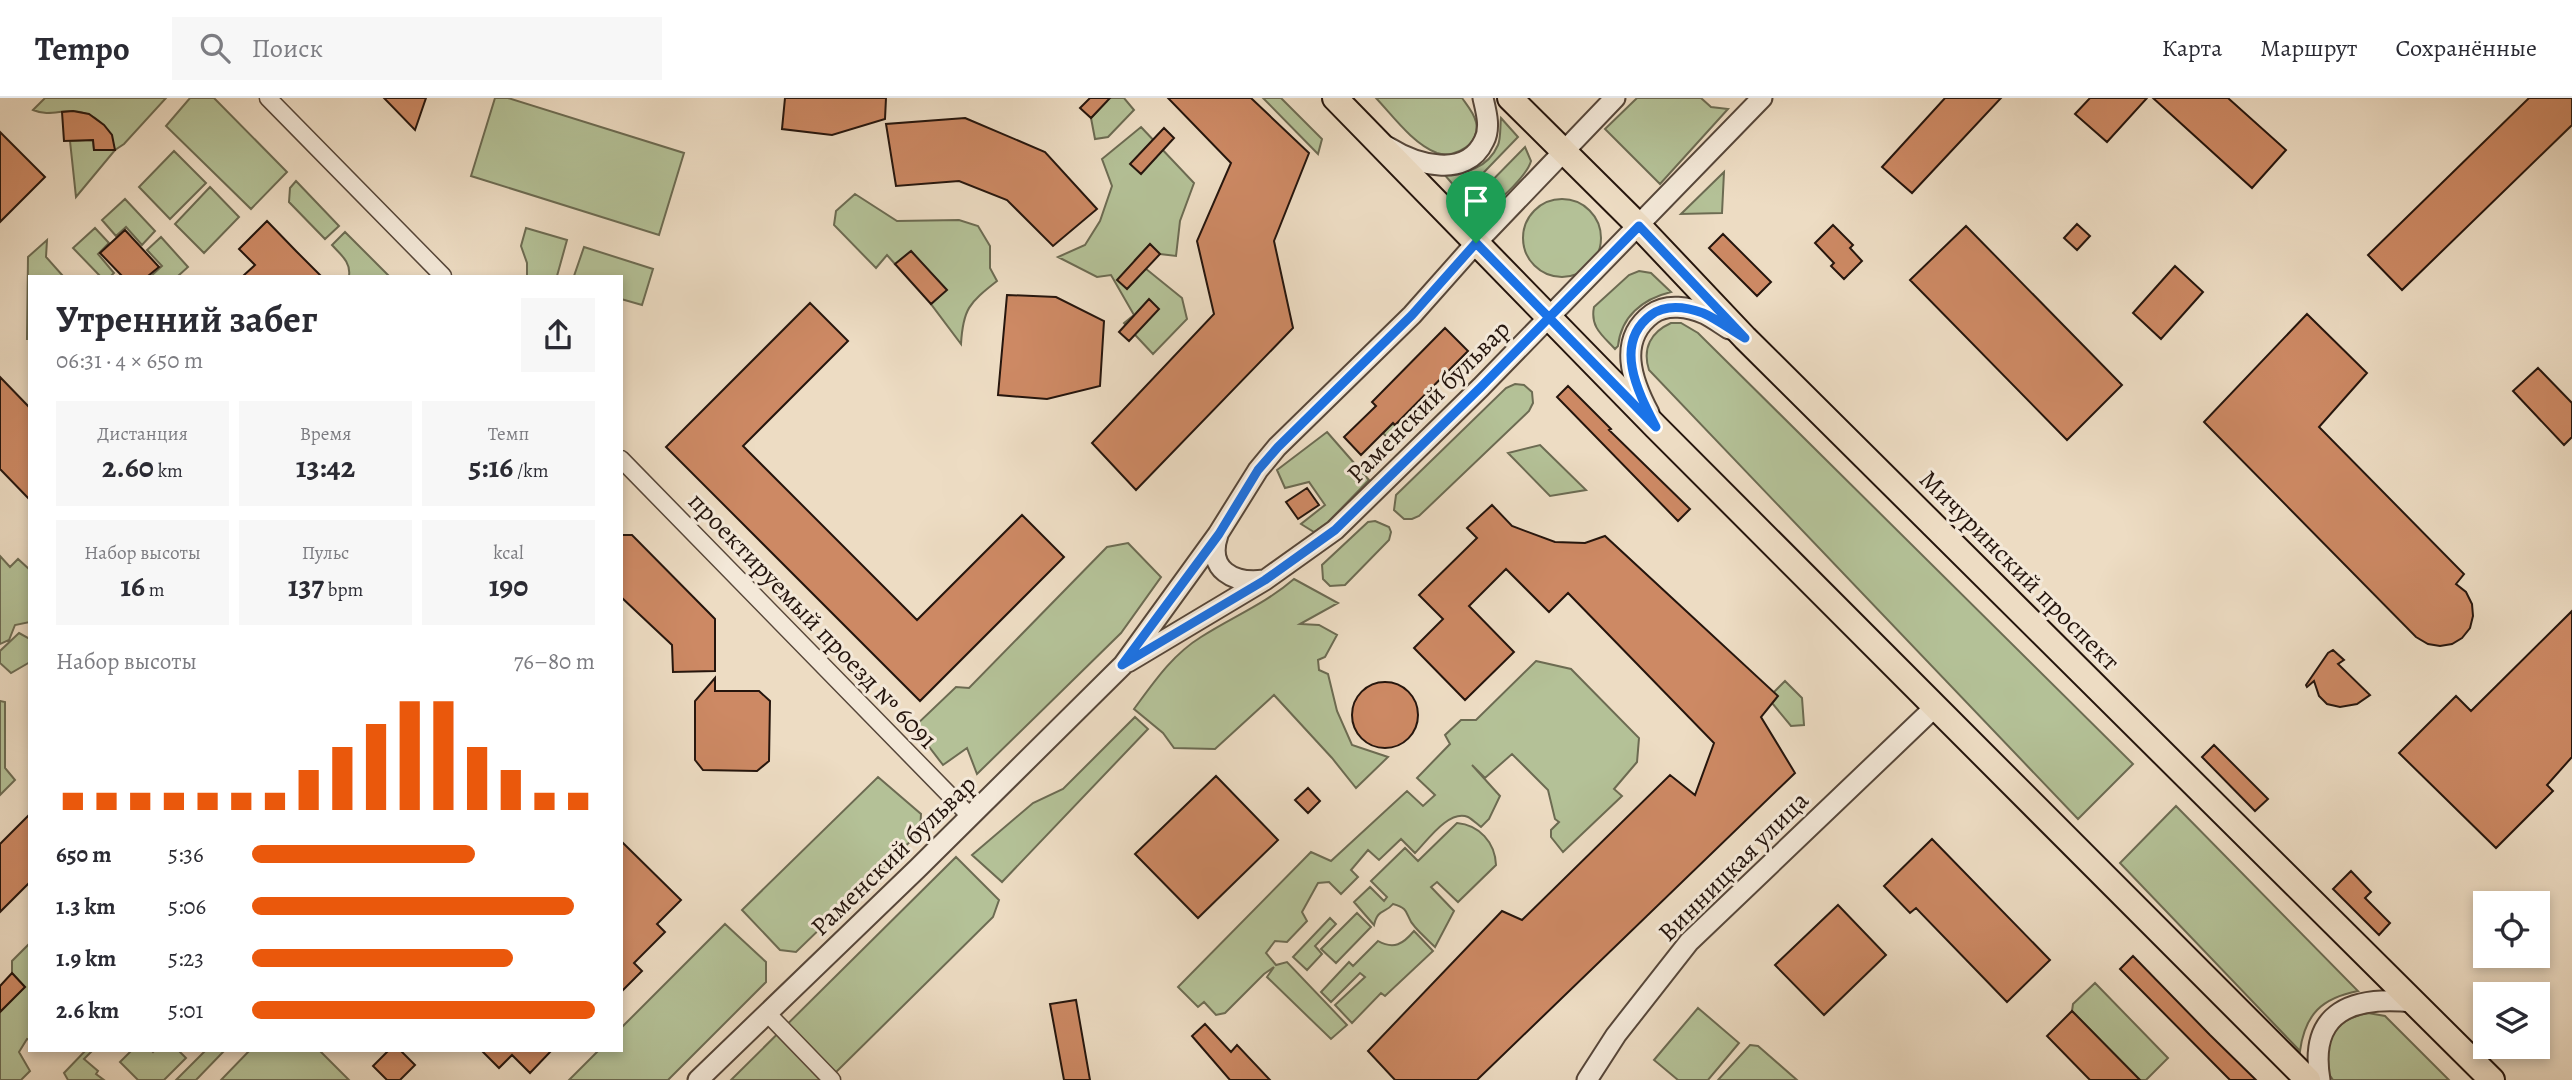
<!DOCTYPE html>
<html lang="ru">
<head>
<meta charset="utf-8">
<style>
	:root { --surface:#fff; --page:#f7f7f7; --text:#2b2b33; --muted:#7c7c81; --line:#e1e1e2; --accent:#ea580c }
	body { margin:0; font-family:Alegreya,serif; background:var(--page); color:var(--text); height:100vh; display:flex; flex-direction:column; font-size:26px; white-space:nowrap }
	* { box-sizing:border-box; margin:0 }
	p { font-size:23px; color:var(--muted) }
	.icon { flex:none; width:38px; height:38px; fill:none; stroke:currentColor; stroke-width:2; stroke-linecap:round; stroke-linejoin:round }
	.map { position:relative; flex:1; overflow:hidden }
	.side { position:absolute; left:28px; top:177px; width:595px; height:777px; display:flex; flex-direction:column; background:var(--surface); border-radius:0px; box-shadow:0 4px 10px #0003 }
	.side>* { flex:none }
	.tools { position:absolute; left:2473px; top:793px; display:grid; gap:14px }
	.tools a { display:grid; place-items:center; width:77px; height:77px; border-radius:0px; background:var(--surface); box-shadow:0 4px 10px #0003; font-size:35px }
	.pin { position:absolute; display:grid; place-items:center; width:60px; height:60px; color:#fff; margin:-72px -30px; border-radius:50% 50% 50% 0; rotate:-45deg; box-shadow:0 0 7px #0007 }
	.pin .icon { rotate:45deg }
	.round { display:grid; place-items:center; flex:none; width:74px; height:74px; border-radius:0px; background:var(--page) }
	.summary { display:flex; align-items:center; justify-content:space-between; height:119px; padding:0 28px }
	h1 { font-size:38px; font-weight:700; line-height:52px }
	.stats { display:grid; grid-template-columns:repeat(3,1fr); gap:10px; height:119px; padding:7px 28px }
	.stats div { display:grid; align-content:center; border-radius:0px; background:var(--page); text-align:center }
	.stats b { font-size:30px; font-weight:700 }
	.stats small { font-size:19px; font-weight:400 }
	.stats p { font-size:19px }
	.chart { height:196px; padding:14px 28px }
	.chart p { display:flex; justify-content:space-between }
	.chart svg { width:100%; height:126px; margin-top:7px; stroke:var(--accent); stroke-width:6 }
	ul { padding:0 28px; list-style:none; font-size:23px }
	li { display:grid; grid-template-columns:112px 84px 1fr; align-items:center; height:52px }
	li i { height:18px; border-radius:9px; background:var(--accent) }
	header { display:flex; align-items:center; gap:42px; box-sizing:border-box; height:98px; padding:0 35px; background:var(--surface); border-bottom:2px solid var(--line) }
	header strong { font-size:33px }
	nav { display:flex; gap:38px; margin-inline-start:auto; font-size:24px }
	.search { width:490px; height:63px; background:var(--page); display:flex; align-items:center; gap:18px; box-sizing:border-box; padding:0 24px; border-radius:0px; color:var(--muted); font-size:26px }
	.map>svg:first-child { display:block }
	.green { fill:#b4c197; stroke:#6c6b52; stroke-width:2 }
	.building { fill:#cd8964; stroke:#25150d; stroke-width:2 }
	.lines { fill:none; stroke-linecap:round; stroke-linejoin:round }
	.minor-casing { stroke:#57473a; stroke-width:19 }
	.tertiary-casing { stroke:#57473a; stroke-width:23 }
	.primary-casing { stroke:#25150d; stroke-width:28 }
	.minor { stroke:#f3e8d8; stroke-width:16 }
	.tertiary { stroke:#f3e8d8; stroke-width:19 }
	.primary { stroke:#eddcc3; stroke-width:24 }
	.route-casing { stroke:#fff; stroke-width:14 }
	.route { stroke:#1a73e8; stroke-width:9 }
	.labels { text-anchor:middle; stroke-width:6; stroke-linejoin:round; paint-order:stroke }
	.street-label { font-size:26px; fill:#25150d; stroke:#f3e8d8 }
</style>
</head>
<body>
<header>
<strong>Tempo</strong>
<div class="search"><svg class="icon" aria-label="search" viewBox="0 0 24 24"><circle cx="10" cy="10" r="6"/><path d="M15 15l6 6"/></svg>Поиск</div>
<nav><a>Карта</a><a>Маршрут</a><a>Сохранённые</a></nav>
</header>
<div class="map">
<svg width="2572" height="982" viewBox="0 0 2572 982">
	<rect width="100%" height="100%" fill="#eddcc3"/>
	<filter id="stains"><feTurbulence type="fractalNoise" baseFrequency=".00286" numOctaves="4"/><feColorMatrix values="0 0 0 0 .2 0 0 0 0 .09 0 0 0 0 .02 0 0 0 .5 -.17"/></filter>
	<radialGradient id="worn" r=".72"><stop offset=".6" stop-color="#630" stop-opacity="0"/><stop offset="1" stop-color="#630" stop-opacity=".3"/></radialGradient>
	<!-- green -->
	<path class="green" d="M45 0H166L124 46 115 52 76 99 70 43 93 42 94 52H114C112 30 95 14 72 13 58 13 47 18 33 12Z
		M190 0H214L287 74 251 111 166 28Z
		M495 0H508L684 55 659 137 471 78Z
		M1102 0H1124L1134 12 1108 39 1095 41 1091 20 1106 4Z
		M1263 0H1281L1322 41 1318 56Z
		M1376 0H1462C1467 7 1474 15 1476 24 1481 45 1456 61 1437 55 1413 46 1393 18 1376 0Z
		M1637 0H1701L1711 9 1728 11 1660 86 1605 31Z
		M1501 20 1518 39 1462 97 1443 75C1465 77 1488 70 1498 47 1501 40 1500 28 1501 20Z
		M1141 29 1194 85 1180 123 1176 158 1160 156 1150 146 1135 162 1182 200 1187 221 1153 256 1124 225 1134 217 1111 177 1097 179 1058 159 1085 147 1100 123 1112 88 1102 61Z
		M1525 49 1531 63C1528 75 1500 105 1487 108 1481 109 1476 107 1471 104Z
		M174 53 206 85 170 121 139 89Z
		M1724 74 1722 115 1681 116Z
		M296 83 339 128 325 141 289 104 290 90Z
		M210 89 239 119 204 155 175 126Z
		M855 96 897 123 959 122 978 128 990 148V170L997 183C969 205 963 211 961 246L931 206 946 192 911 153 895 166 887 157 876 170 834 127 836 113Z
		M1523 140a39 39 0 1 1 78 0a39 39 0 1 1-78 0Z
		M125 101 155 133 142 147 126 129 116 138 102 122Z
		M95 130 109 145 98 156 114 175 111 178H100L73 150Z
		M526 130 567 142 557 178H527V165L521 148Z
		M345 134 389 178H349C351 164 341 157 332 147Z
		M161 139 188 169 178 178H151L162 168 147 152Z
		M47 142 46 159 63 178H30V241H27L28 159Z
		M584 149 653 171 642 207 621 201V178H574Z
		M1639 173 1651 175 1671 194C1642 201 1621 219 1618 248L1615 251C1602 237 1590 229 1594 209L1629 177Z
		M1671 225H1681L1698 235 2133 666 2078 721 1649 272C1642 250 1651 234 1671 225Z
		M1515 286 1524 287 1532 294 1533 305 1529 313 1419 418 1412 421H1404L1394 412 1396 397 1506 290Z
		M1441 305 1395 348 1383 335 1392 326 1395 327 1414 307Z
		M1327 334 1369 382 1328 424 1314 434 1301 426 1325 407 1309 384 1285 390 1277 372Z
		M1540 347 1586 392 1550 398 1508 355Z
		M1375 423 1389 429 1391 434 1389 442 1345 487 1330 488 1323 481 1322 467 1368 424Z
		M1128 445 1161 479 1121 535 977 676 967 650 943 667 914 629 956 589 969 590 1107 449Z
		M0 458 10 469 18 461 30 472V524L15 527 9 542 0 546Z
		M1294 481 1338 505 1300 526 1319 527 1337 537 1325 559 1318 562 1319 572 1328 576 1337 613 1352 647 1388 659 1356 690 1332 660 1274 597 1215 651 1174 650 1163 635 1134 611C1154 584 1172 557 1201 539 1232 519 1265 506 1294 481Z
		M19 535 30 541V564L11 575 0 565V553Z
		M1536 563 1571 571 1639 640 1637 664 1614 691 1622 698 1563 754 1551 739V732L1559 724 1555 721 1548 692 1512 656 1485 680 1472 667 1500 698 1489 721 1481 729C1477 726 1472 721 1468 719 1449 711 1427 743 1415 755L1401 741 1379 762 1368 752 1351 772 1358 779 1341 796 1329 784 1318 785 1302 814 1307 823 1287 844 1275 843 1266 855 1276 867 1287 864 1347 927 1331 941 1267 879 1274 869 1264 876 1225 915 1216 917 1204 904 1198 909 1178 889 1311 754 1331 763 1407 693 1423 708 1435 697 1417 680 1450 646 1445 637 1461 622H1476Z
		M1785 583 1802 600 1804 627 1791 628 1772 605 1774 594Z
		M0 603 5 604V670L15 682 0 697Z
		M1135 619 1148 631 1002 784 972 757 1033 705 1063 691Z
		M878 679 921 716 920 734 796 854 780 852 742 812Z
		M2176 708 2358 893C2322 900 2305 916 2300 953L2120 765Z
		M1457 725C1479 727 1495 744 1496 767L1458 804 1437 784 1431 789 1454 813 1435 849C1428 842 1421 836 1415 829 1404 818 1412 811 1393 806 1385 816 1378 810 1374 827L1354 804 1370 789 1384 803 1387 799 1371 783 1405 750 1418 763Z
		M956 759 999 802 993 819 828 982H731Z
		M1357 815 1371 829 1336 865 1321 851Z
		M1330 820 1336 826 1315 848 1322 856 1307 872 1293 859Z
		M725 826 766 864V884L668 982H569L599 952H621V930Z
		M1414 833 1433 853 1385 898 1381 895 1352 925 1335 907 1365 879 1360 875 1331 904 1321 894 1349 864 1353 868 1378 843C1394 852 1403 846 1414 833Z
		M30 845V942L27 941 19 954 30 973 21 982H0V914L25 889 12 875V863Z
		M2095 885 2168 960 2146 982H2140L2072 913 2073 906Z
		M1698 910 1739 945 1708 982H1678L1654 962Z
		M2368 915 2385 918 2449 982H2333C2320 967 2327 938 2342 926 2349 920 2358 917 2368 915Z
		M1750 947 1758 948 1797 982H1718Z
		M86 952H93L84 961 98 973 96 976 104 982H68L64 975Z
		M132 952H151L153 954 155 952H178L186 960 164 982H138L120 964Z
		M206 952H225L196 982H176Z
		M250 952H319L349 982H221Z"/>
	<!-- building -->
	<path class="building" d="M384 0H426L415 32Z
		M785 0H886L885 21 832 37 782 31Z
		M1090 0H1110L1091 20 1080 10Z
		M1168 0H1251L1309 55 1274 143 1293 230 1136 392 1092 345 1214 216 1197 143 1231 65Z
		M1945 0H2001L1912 95 1882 69Z
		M2090 0H2147L2107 44 2075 16Z
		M2153 0H2228L2286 52 2252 90Z
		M2529 0H2572V27L2402 192 2368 157Z
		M73 13 89 16 104 27 112 37 115 52H94L93 42 64 43 62 14Z
		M965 20 1045 54 1097 111 1053 148 1007 102 959 83 896 88 886 26Z
		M1164 30 1174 40 1141 76 1130 66Z
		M0 34 45 79 0 124Z
		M267 123 296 153 321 178H243L255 167 239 151Z
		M2077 126 2090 138 2077 152 2064 140Z
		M1833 127 1853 147 1850 150 1862 163 1844 181 1831 168 1834 165 1815 145Z
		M1966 128 2122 287 2067 342 1910 182Z
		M125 132 159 169 148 178H122L100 155Z
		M1723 136 1771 184 1757 198 1709 150Z
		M1150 146 1160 156 1127 191 1117 182Z
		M911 153 947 192 931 206 895 166Z
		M2175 168 2203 194 2161 241 2133 215Z
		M1007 197 1056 199 1104 223 1100 288 1047 301 998 297Z
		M1149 201 1159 211 1129 243 1119 234Z
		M810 205 848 243 743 348 917 522 1022 417 1064 459 920 603 666 349Z
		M2307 216 2367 275 2319 329 2464 476 2456 486 2466 494 2472 506 2473 518 2470 530 2462 540 2452 546 2440 548 2428 546 2416 539 2204 324Z
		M1445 230 1468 253 1395 327 1393 325 1361 357 1344 339 1376 308 1372 304Z
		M2538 270 2572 305V339L2564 347 2513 293Z
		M0 279 30 310V402L0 371Z
		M1568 288 1611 331 1609 332 1690 411 1678 423 1557 299Z
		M1307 390 1319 407 1298 421 1286 404Z
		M1492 407 1512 428 1555 444 1585 445 1605 438 1778 598 1761 619 1795 675 1477 982H1395L1368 953 1502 813 1522 822 1670 677 1695 697 1714 645 1568 495 1549 514 1506 471 1469 508 1514 554 1465 602 1414 550 1443 521 1419 497 1477 440 1467 430Z
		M621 437H632L715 521V573L673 574 672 547 621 499Z
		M2572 513V659L2547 687 2553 693 2496 750 2399 655 2456 598 2471 613Z
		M2333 552 2344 562 2338 566 2370 597 2357 606 2340 609 2327 606 2319 598 2314 583 2307 589 2306 587 2328 555Z
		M715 580V593H759L770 603 769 663 757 673 703 672 695 662V603Z
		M1352 617a33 33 0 1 1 66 0a33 33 0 1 1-66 0Z
		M2214 647 2268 701 2255 713 2202 659Z
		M1216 678 1278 742 1198 820 1135 756Z
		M1308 690 1320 703 1308 715 1295 702Z
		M30 716V784L0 814V746Z
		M1932 741 2050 862 2007 904 1916 810 1910 815 1884 788Z
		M621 743 681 802 657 826 665 834 634 865 642 873 621 894Z
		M2351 773 2371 794 2365 800 2390 825 2379 837 2333 791Z
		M1838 807 1886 857 1824 917 1775 867Z
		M2133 858 2210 937 2256 982H2230L2120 871Z
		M12 875 25 889 0 914V888Z
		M1076 902 1090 982H1064L1050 906Z
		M2072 913 2140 982H2090L2047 938Z
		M1205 926 1231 954 1237 947 1270 982H1230L1192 938Z
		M389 952H400L415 967 400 982H387L373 968Z
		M481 952H552L530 975 512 957 499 970Z"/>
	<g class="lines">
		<!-- minor casing -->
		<g class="minor-casing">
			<path id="minor" d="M268 0 443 178
				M621 361 970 718
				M767 915 832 982"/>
		</g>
		<!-- tertiary casing -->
		<g class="tertiary-casing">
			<path id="tertiary" d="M1388 49C1415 66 1466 82 1484 43 1491 30 1486 13 1483 0
				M1649 315C1632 283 1617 242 1652 216 1667 205 1689 209 1705 216 1713 220 1721 226 1729 231
				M1218 437C1206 472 1234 486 1264 482
				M1128 564 1265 482 1335 432 1481 289 1762 0
				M698 982 918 770 1123 567 1218 436 1258 372 1277 349 1412 217 1476 145 1615 0
				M1587 982 1616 937 1689 844 1936 608
				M2320 982C2308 912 2354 898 2413 904"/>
		</g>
		<!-- primary casing -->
		<g class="primary-casing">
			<path id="primary" d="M1335 0 1656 329 2308 982
				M1510 0 1639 128 1745 240 2492 982"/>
		</g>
		<!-- minor -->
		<use href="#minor" class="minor"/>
		<!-- tertiary -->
		<use href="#tertiary" class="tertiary"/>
		<!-- primary -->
		<use href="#primary" class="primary"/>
	</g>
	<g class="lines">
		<!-- route casing -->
		<g class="route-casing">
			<path id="route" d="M1476 145 1412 217 1278 349 1258 372 1219 436 1122 567 1265 482 1335 432 1481 289 1639 128 1745 240C1731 232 1717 221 1703 215 1686 209 1666 206 1651 217 1612 246 1639 296 1656 329L1476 145"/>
		</g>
		<!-- route -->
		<use href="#route" class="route"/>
	</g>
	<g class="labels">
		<!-- street labels -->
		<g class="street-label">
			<text transform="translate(1428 303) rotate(-45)" y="9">Раменский бульвар</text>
			<text transform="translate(2020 472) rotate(45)" y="9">Мичуринский проспект</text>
			<text transform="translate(813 522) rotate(46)" y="9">проектируемый проезд № 6091</text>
			<text transform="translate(893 757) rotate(-44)" y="9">Раменский бульвар</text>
			<text transform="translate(1733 768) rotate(-45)" y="9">Винницкая улица</text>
		</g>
	</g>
	<rect width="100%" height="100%" filter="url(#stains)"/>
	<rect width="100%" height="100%" fill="url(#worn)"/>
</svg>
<div class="tools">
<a><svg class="icon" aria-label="locate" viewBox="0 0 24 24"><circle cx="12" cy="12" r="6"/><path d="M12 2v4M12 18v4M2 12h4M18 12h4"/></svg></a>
<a><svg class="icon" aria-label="layers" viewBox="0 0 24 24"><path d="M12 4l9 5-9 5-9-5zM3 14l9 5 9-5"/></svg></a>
</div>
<div class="pin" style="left:1476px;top:145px;background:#1e9e55"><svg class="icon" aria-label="arrive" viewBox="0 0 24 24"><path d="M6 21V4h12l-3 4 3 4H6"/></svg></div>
<section class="side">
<div class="summary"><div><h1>Утренний забег</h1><p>06:31 · 4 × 650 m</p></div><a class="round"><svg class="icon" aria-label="share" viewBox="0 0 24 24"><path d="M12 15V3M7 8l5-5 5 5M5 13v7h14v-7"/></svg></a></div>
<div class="stats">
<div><p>Дистанция</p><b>2.60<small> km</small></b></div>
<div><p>Время</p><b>13:42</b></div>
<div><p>Темп</p><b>5:16<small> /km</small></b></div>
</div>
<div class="stats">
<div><p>Набор высоты</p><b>16<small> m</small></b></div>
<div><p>Пульс</p><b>137<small> bpm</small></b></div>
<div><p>kcal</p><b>190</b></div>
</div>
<div class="chart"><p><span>Набор высоты</span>76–80 m</p>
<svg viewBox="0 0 160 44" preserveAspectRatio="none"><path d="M5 44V38M15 44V38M25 44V38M35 44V38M45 44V38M55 44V38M65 44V38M75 44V30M85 44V22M95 44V14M105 44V6M115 44V6M125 44V22M135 44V30M145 44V38M155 44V38"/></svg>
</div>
<ul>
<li><b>650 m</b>5:36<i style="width:65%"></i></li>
<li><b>1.3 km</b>5:06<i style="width:94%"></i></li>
<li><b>1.9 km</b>5:23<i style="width:76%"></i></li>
<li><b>2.6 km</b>5:01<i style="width:100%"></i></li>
</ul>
</section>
</div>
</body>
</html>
